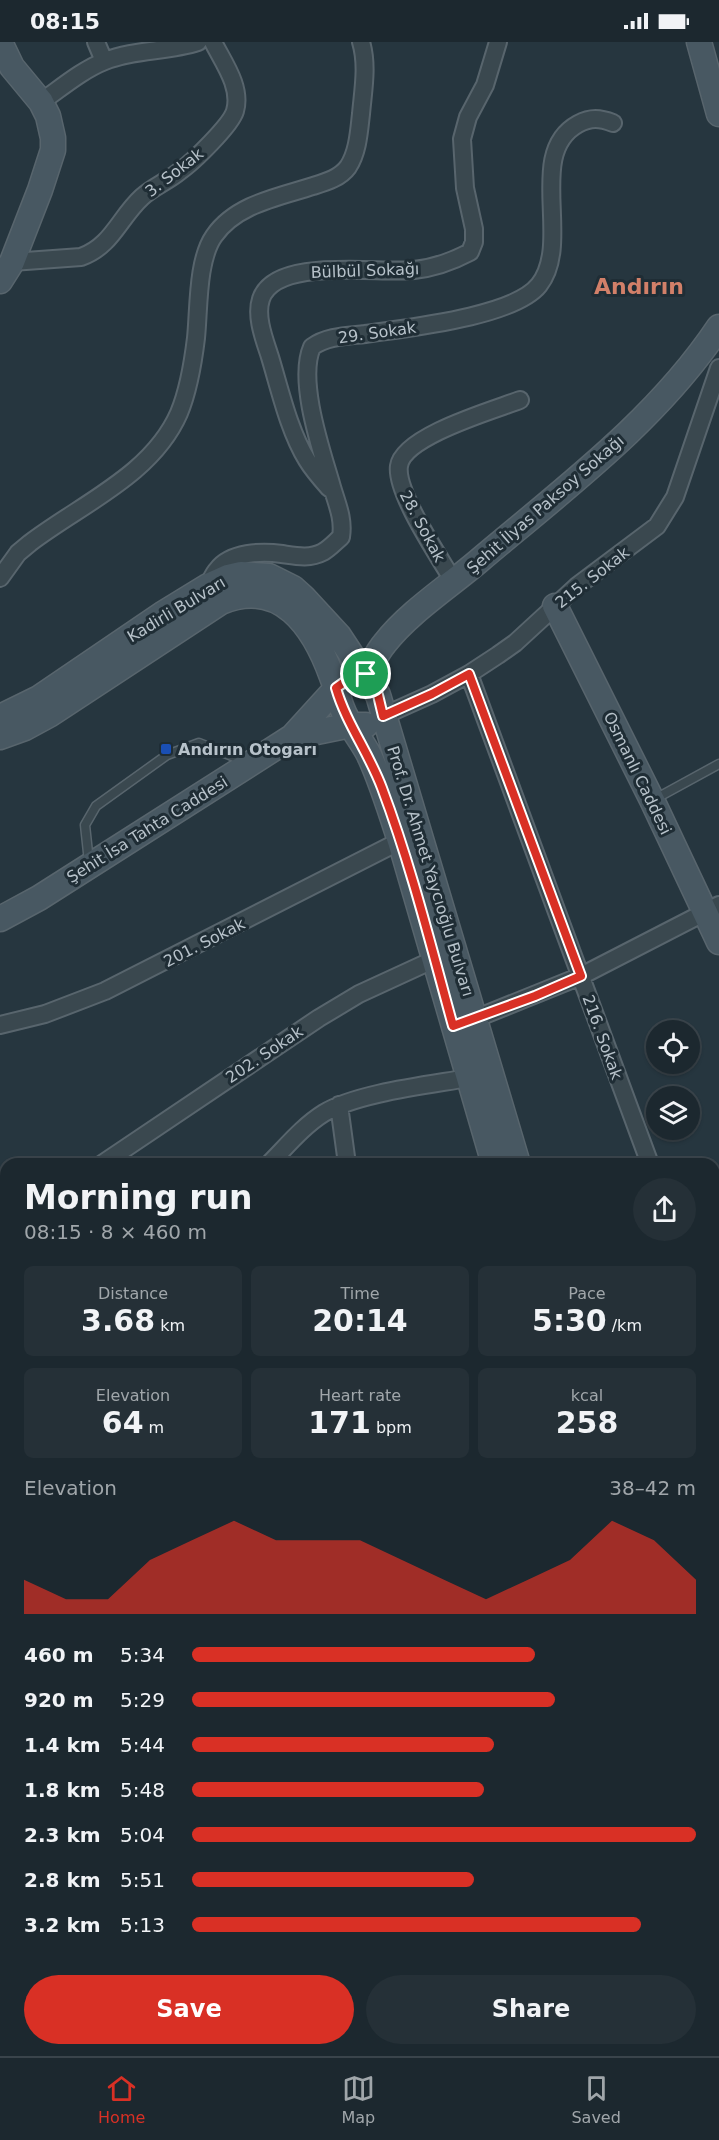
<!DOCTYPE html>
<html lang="en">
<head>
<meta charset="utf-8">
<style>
	:root { --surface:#1c282f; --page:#253037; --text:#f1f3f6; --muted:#a0a6aa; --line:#3a444b; --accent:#d93025 }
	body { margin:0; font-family:"DejaVu Sans",sans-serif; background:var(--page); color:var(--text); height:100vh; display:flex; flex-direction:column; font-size:22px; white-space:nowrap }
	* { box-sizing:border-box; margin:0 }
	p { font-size:20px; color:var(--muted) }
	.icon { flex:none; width:33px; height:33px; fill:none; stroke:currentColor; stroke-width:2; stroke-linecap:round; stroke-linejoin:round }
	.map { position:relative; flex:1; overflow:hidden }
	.details { position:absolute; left:0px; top:1116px; width:720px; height:898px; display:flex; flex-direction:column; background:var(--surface); border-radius:18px 18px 0 0; box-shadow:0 2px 4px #0004,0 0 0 2px var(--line) }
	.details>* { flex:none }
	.fabs { position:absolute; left:646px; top:978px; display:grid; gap:12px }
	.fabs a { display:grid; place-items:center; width:54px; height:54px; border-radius:50%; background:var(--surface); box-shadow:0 2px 4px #0004,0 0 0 2px var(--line); font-size:30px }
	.pin { position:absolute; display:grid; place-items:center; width:51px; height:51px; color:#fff; margin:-26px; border:3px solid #fff; border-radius:50%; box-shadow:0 2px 6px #0007 }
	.round { display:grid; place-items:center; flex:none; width:63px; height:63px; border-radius:32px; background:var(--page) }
	.head { display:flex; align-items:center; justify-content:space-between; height:102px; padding:0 24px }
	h1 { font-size:33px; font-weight:800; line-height:45px }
	.metrics { display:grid; grid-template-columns:repeat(3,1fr); gap:9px; height:102px; padding:6px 24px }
	.metrics div { display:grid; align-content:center; border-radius:9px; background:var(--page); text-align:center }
	.metrics b { font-size:30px; font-weight:800 }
	.metrics small { font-size:16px; font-weight:400 }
	.metrics p { font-size:16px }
	.chart { height:168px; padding:12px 24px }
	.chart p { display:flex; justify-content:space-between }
	.chart svg { width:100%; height:108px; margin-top:6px; fill:var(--accent); opacity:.7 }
	.primary-button { display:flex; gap:12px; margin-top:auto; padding:12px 24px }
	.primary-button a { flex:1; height:69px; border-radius:36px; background:var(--accent); color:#fff; font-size:24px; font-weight:800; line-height:69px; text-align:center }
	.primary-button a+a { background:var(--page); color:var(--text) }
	ul { padding:0 24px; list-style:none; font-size:20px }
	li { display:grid; grid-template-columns:96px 72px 1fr; align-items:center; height:45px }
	li i { height:15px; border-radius:8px; background:var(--accent) }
	.status { display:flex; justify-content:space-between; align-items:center; height:42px; padding:0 30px; background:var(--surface); direction:ltr }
	.status svg { height:16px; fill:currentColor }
	.menu { display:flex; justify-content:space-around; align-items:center; height:84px; border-top:2px solid var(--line); background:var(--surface); font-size:16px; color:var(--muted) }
	.menu a { display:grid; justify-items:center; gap:3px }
	.menu .current { color:var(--accent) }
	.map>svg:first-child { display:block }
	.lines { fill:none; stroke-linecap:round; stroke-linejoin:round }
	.lane-casing { stroke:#58656d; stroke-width:11 }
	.street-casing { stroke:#58656d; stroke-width:20 }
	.secondary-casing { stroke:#58656d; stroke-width:27 }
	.lane { stroke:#3a484f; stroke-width:8 }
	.street { stroke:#3a484f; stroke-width:16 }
	.secondary { stroke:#485862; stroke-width:24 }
	.route-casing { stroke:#fff; stroke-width:12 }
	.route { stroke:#d93025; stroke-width:8 }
	.transit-dot { fill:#1a4fb4; stroke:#1f2d35; stroke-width:2 }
	.labels { text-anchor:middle; stroke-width:6; stroke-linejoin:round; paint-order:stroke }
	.street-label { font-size:16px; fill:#b7c2ca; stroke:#1f2d35 }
	.poi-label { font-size:16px; font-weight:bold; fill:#b7c2ca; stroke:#1f2d35; text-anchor:start }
	.district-label { font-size:22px; font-weight:bold; fill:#d28069; stroke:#1f2d35 }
</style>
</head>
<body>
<div class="status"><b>08:15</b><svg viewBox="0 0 49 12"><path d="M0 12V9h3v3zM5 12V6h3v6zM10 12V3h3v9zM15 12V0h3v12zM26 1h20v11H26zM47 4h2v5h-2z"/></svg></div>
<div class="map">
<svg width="719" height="2014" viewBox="0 0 719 2014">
	<rect width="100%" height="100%" fill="#26363f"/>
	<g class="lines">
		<!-- lane casing -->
		<g class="lane-casing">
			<path id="lane" d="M655 757 719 722
				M89 820 85 783 96 764 167 713 199 701 247 720"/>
		</g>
		<!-- street casing -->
		<g class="street-casing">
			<path id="street" d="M96 0 104 19
				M41 60C61 46 82 28 105 19 135 7 168 10 198 0
				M12 220 81 215C112 204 119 176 142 155 153 145 168 139 180 129 193 120 231 83 235 69 242 45 223 20 213 0
				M329 446C321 437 313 428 307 418 289 389 280 348 270 315 265 299 255 275 261 257 275 214 379 232 414 228 434 226 453 219 470 210L474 200V187L465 146 462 97 468 75 485 43 498 0
				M0 536 18 511 30 501C81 462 152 433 179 371 189 347 193 321 196 296 199 267 197 218 214 194 236 162 279 155 313 144 326 140 340 136 348 125 358 110 359 89 361 72 363 49 368 23 361 0
				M454 540C440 516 395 450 399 424 403 394 494 368 520 358
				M208 544C211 539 213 532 217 528 230 510 262 509 282 512 296 514 310 517 323 510 330 506 335 500 341 495 344 477 337 462 332 445 322 410 297 339 312 305 327 294 348 294 365 292 405 286 514 275 539 243 573 200 525 111 578 82 591 75 600 76 613 81
				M469 632 650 1122
				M383 674 432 652 469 632 498 613 515 601 577 544 657 484 675 455 719 326
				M467 980 581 934 719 863
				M0 983 45 972 105 949 400 799
				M339 1063 347 1122
				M102 1122 319 976 359 952 435 917
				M269 1122C286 1105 303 1084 324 1071 357 1051 428 1043 468 1036
				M0 1177 6 1173
				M714 1214 719 1215
				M714 1659H719"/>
		</g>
		<!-- secondary casing -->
		<g class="secondary-casing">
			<path id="secondary" d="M699 0 719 72
				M0 239 12 220 40 148 53 108V96L48 74 41 60 12 25 0 0
				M555 564 652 758 719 900
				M0 675 39 656 164 571 208 544 228 535 241 532 269 534 293 546 303 555 339 594 378 653 518 1122
				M0 695 25 686 49 673 221 560C281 535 314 585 332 635 336 645 338 656 342 666 348 683 361 697 369 713 382 741 391 771 400 799L494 1122
				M292 695 351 683H366
				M0 877 39 856 292 695 343 639 350 636 366 632C372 622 377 610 385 601 409 570 451 543 481 517 565 446 657 378 719 285
				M0 1263 6 1275
				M714 1325 719 1324
				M714 1344H719
				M107 2014 108 2008"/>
		</g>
		<!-- lane -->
		<use href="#lane" class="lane"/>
		<!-- street -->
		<use href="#street" class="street"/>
		<!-- secondary -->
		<use href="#secondary" class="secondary"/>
	</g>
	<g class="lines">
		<!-- route casing -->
		<g class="route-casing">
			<path id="route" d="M366 632 378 653 383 674 432 652 469 632 581 934 535 954 453 984C431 904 411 823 382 746 369 711 346 681 336 646L350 636Z"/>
		</g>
		<!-- route -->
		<use href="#route" class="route"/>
	</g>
	<!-- markers -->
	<rect class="transit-dot" x="160" y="701" width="12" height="12" rx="3"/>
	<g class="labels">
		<!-- street labels -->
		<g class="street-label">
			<text transform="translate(174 130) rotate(-38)" y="6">3. Sokak</text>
			<text transform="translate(365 228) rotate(-2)" y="6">Bülbül Sokağı</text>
			<text transform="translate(377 290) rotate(-8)" y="6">29. Sokak</text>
			<text transform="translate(545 462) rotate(-41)" y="6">Şehit İlyas Paksoy Sokağı</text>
			<text transform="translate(423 484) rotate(62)" y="6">28. Sokak</text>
			<text transform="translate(592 535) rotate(-38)" y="6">215. Sokak</text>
			<text transform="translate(176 567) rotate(-31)" y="6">Kadirli Bulvarı</text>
			<text transform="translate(638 731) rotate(64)" y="6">Osmanlı Caddesi</text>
			<text transform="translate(147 787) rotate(-32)" y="6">Şehit İsa Tahta Caddesi</text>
			<text transform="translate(431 829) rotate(73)" y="6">Prof. Dr. Ahmet Yaycıoğlu Bulvarı</text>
			<text transform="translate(204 900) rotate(-27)" y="6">201. Sokak</text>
			<text transform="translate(603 995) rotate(70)" y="6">216. Sokak</text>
			<text transform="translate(264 1012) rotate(-34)" y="6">202. Sokak</text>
		</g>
		<!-- poi labels -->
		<g class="poi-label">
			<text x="178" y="713">Andırın Otogarı</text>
		</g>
		<!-- district labels -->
		<g class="district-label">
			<text x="639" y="252">Andırın</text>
		</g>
	</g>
</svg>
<div class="fabs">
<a><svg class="icon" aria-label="locate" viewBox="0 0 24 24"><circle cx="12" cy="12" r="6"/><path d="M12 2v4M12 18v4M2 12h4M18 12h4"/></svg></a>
<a><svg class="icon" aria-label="layers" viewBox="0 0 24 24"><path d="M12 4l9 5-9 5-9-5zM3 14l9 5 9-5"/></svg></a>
</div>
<div class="pin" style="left:366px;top:632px;background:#1e9e55"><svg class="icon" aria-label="arrive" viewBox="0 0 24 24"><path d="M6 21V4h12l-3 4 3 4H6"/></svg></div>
<section class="details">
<div class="head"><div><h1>Morning run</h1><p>08:15 · 8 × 460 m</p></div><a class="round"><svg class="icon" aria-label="share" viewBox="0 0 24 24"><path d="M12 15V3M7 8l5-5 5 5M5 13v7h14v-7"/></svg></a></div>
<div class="metrics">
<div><p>Distance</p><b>3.68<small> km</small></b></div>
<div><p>Time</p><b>20:14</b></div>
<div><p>Pace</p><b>5:30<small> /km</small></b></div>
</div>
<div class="metrics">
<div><p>Elevation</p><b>64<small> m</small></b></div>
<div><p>Heart rate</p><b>171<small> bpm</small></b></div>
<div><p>kcal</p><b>258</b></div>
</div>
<div class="chart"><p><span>Elevation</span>38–42 m</p>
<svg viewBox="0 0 160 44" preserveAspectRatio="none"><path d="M0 44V30L10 38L20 38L30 22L40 14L50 6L60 14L70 14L80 14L90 22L100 30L110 38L120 30L130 22L140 6L150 14L160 30V44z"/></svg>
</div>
<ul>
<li><b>460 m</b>5:34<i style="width:68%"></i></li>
<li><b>920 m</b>5:29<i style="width:72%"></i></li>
<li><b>1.4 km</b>5:44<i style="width:60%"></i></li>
<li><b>1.8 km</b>5:48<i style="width:58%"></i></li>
<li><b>2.3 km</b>5:04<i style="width:100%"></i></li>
<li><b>2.8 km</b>5:51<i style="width:56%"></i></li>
<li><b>3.2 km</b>5:13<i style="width:89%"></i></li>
</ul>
<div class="primary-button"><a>Save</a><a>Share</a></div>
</section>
</div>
<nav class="menu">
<a class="current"><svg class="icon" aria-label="home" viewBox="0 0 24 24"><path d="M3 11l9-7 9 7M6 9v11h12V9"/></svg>Home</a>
<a><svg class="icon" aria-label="map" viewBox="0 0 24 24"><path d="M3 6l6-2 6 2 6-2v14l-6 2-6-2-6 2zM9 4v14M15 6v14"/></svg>Map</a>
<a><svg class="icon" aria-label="saved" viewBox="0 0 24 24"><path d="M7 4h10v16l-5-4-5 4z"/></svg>Saved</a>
</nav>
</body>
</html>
